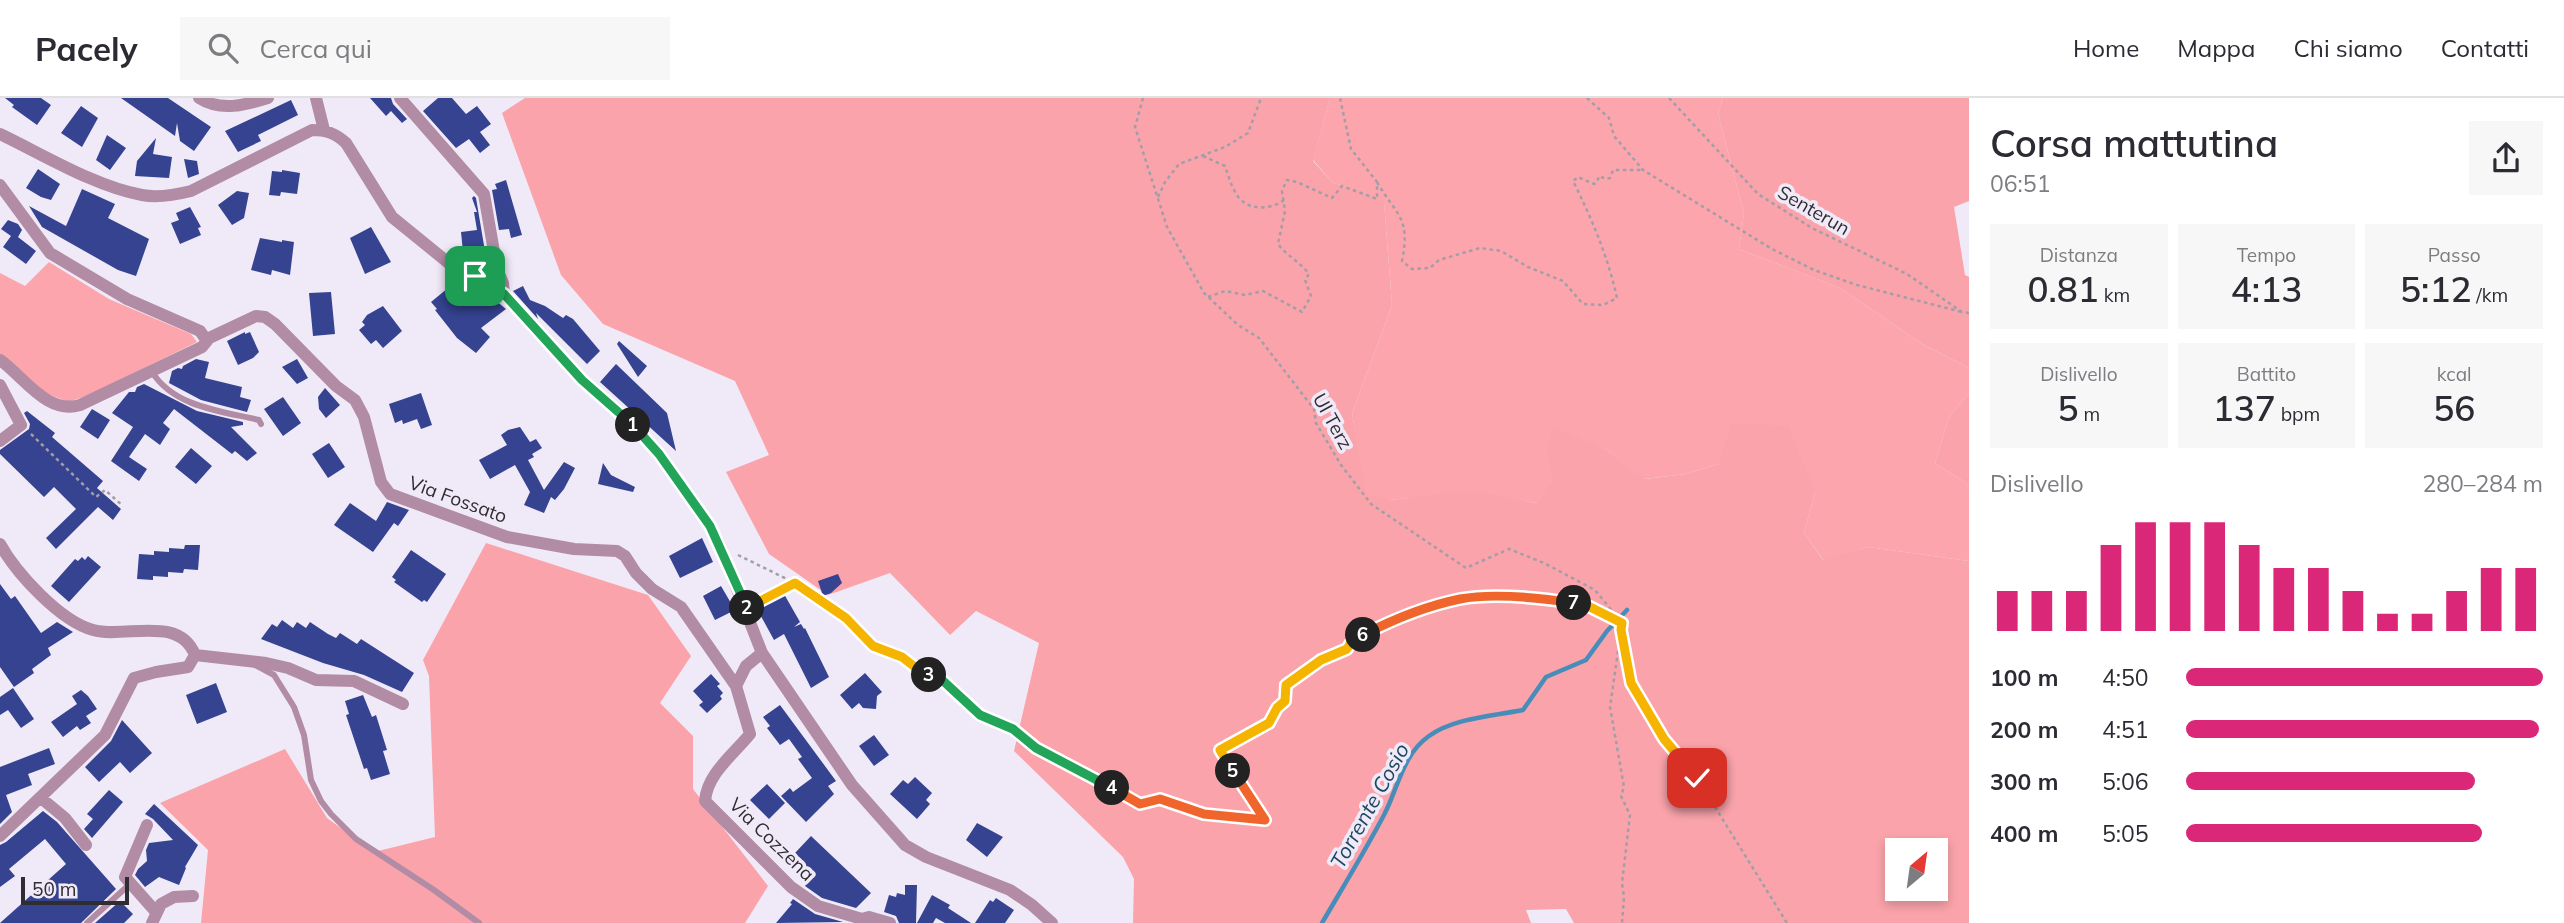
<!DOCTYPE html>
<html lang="it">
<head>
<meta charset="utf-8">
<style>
	:root { --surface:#fff; --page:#f7f7f7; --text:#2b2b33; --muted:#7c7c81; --line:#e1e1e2; --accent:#db2777 }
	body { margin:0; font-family:Mulish,sans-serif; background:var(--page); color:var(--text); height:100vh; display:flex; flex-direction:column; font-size:26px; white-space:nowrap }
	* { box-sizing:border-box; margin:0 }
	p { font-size:23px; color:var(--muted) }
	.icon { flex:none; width:38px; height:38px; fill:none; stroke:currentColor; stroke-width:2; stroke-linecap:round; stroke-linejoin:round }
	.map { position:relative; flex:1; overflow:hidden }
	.details { display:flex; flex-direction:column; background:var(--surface); width:595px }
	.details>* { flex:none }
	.needle { width:46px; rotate:29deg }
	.tools { position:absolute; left:1885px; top:740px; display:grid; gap:14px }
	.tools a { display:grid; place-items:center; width:63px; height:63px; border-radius:0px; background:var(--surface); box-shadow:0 4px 10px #0003; font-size:35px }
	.scale { position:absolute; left:21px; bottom:18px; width:108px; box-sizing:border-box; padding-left:7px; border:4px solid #2f2c32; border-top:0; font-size:19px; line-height:24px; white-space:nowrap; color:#2f2c32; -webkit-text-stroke:5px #f0eaf8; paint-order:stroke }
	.pin { position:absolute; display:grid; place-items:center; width:60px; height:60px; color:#fff; margin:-30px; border-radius:14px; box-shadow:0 4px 10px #0006 }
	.km { position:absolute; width:35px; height:35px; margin:-18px; border-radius:50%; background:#222; color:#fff; font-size:19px; line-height:35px; text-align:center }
	.round { display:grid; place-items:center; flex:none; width:74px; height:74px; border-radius:0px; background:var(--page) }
	.head { display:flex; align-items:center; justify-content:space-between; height:119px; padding:0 21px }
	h1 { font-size:38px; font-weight:600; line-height:52px }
	.figures { display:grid; grid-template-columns:repeat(3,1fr); gap:10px; height:119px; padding:7px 21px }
	.figures div { display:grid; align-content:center; border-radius:0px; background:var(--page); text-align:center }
	.figures b { font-size:35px; font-weight:600 }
	.figures small { font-size:19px; font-weight:400 }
	.figures p { font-size:19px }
	.chart { height:196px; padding:14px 21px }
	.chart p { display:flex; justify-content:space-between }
	.chart svg { width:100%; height:126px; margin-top:7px; stroke:var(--accent); stroke-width:6 }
	ul { padding:0 21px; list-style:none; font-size:23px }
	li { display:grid; grid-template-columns:112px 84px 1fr; align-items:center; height:52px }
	li i { height:18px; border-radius:9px; background:var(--accent) }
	header { display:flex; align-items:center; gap:42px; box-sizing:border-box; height:98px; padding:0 35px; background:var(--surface); border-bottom:2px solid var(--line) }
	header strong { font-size:33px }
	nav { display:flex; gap:38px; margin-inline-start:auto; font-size:24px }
	.search { width:490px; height:63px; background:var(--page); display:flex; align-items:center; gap:18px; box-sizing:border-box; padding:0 24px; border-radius:0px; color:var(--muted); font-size:26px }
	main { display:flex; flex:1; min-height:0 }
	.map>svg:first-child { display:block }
	.green { fill:#fca5ac }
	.forest { fill:#faa3aa; fill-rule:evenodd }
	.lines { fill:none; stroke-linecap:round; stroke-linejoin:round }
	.stream { stroke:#468dba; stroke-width:4.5 }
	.building { fill:#354391 }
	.path { stroke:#a29ea8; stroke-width:2.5; stroke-dasharray:3.5 3.5; stroke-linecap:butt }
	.service { stroke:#b28ba4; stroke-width:6 }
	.minor { stroke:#b28ba4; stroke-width:12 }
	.split-1-casing { stroke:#fff; stroke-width:14 }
	.split-2-casing { stroke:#fff; stroke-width:14 }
	.split-3-casing { stroke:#fff; stroke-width:14 }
	.split-4-casing { stroke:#fff; stroke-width:14 }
	.split-5-casing { stroke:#fff; stroke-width:14 }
	.split-6-casing { stroke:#fff; stroke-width:14 }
	.split-7-casing { stroke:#fff; stroke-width:14 }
	.split-8-casing { stroke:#fff; stroke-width:14 }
	.split-1 { stroke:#22a559; stroke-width:9 }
	.split-2 { stroke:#22a559; stroke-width:9 }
	.split-3 { stroke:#f5b400; stroke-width:9 }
	.split-4 { stroke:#22a559; stroke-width:9 }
	.split-5 { stroke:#f0652b; stroke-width:9 }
	.split-6 { stroke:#f5b400; stroke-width:9 }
	.split-7 { stroke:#f0652b; stroke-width:9 }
	.split-8 { stroke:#f5b400; stroke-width:9 }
	.labels { text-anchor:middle; stroke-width:7; stroke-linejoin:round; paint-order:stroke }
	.street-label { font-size:19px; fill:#2f2c32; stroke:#f0eaf8 }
	.water-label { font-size:21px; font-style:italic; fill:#1d4760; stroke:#f0eaf8 }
</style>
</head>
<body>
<header>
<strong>Pacely</strong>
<div class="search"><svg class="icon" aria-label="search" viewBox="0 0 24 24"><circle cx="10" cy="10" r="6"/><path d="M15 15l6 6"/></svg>Cerca qui</div>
<nav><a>Home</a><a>Mappa</a><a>Chi siamo</a><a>Contatti</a></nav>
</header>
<main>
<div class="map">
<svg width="1969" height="825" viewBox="0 0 1969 825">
	<rect width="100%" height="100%" fill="#f0eaf8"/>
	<!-- green -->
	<path class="green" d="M1330 0H1723L1718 16 1744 115 1739 151 1840 190 1924 247 1969 270V295L1949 319 1935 365 1969 387V463L1868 449 1824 463 1804 435 1815 394 1719 366 1686 376 1644 381 1604 350 1545 351 1554 382 1536 405 1468 393 1419 400 1380 402 1365 395 1352 315 1392 207 1384 104 1332 84 1313 62Z
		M49 164 109 201 191 236 197 244 89 297 68 304 43 294 0 257V175L25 188Z"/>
	<!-- forest -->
	<path class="forest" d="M525 0H1330L1313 63 1332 84 1384 103 1392 207 1352 315 1366 395C1400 411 1434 391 1470 393 1491 395 1514 401 1536 405L1553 382 1545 351 1555 330 1604 350 1645 381 1686 376 1719 366 1732 325 1788 328 1815 394 1804 435 1823 462 1868 449 1969 463V825H1574L1566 811 1526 812 1531 825H1133L1134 781 1123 759 1014 653 1039 545 976 513 950 537 890 475 828 497 769 456 726 374 769 357 735 283 603 226 561 177 502 15ZM1897 752H1936V791H1897Z
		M1723 0H1969V103L1954 109 1965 177 1969 179V270L1924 247 1840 190 1739 151 1744 115 1718 16Z
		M1969 295V387L1935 365 1949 319Z
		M486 445 648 497 691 558 660 605 693 638V691L768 788 745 825H201L208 752 160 705 285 651 327 720 374 754 435 739 429 578 423 562Z"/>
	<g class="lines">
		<!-- stream -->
		<path class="stream" d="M1322 825C1343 789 1365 753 1384 717 1398 690 1403 656 1429 638 1454 620 1493 618 1523 612L1546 579 1586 562 1607 533 1627 512"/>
	</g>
	<!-- building -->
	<path class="building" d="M5 0H41L51 7 37 27 12 9 14 7Z
		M121 0H168L211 29 194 53 180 43 177 25 175 38Z
		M370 0H391L393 6 407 21 402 25 391 13 386 18Z
		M438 0H452L466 16 477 8 491 26 480 34 490 47 480 55 469 41 456 50 423 13Z
		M291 2 298 17 258 37 261 43 238 54 225 33Z
		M81 8 98 20 82 49 61 35Z
		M107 37 126 50 110 72 96 62Z
		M156 40 153 56 172 59 169 80 135 78 137 63Z
		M184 61 197 63 199 76 188 80Z
		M38 71 60 86 51 102 41 99 26 90Z
		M282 72 300 75 297 96 281 94 280 98 269 97 272 73 282 74Z
		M506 82 522 137 511 140 509 131 499 132 492 92 497 91 495 86Z
		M82 91 115 106 108 120 149 141 136 178 118 172 42 129 29 108 66 128Z
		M237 93 249 95 244 120 232 127 218 107Z
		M474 98 476 100 488 171H481L464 164 461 134 477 132 474 114H477L472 100Z
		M190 109 201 129 198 130 201 137 180 146 171 125 179 122 176 115Z
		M8 122 18 126 22 132 18 139 36 153 26 166 3 149 11 138 1 131Z
		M371 129 391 164 365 176 350 140Z
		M260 140 282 144V142L294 144 290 177 272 172 271 177 251 172Z
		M459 181 470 185 482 202 489 197 506 211 481 230 490 239 476 255 457 240 435 212 437 211 431 204Z
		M523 188 530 202 545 208 563 220 566 217 573 221 600 253 587 266 536 215 538 221 513 193Z
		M331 194 335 236 313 238 309 195Z
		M383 208 402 233 383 250 376 242 371 246 359 232 365 227 362 224 367 217Z
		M245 234V236L250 234 259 254 253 260 238 267 227 243Z
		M619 243 647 268 638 279 617 246Z
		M196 261 209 264 205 280 242 289 240 299 251 302 247 314 201 302 169 285 172 273 178 270 182 271 183 268Z
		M297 261 308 280 297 286 282 269Z
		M616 266 667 315 676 353 600 284Z
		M144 286 197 313 243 324V327L231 329 257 355 247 363 235 353 232 356 174 311 163 325 170 331 160 347 145 336 129 359 147 371 139 383 111 363 133 329 112 315 129 294H135L137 289Z
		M325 290 340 307 326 320 319 311 318 299Z
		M421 295 432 327 421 331 417 321 403 326 402 322 395 325 389 306Z
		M283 299 301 325 283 338 264 311Z
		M92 311 110 322 98 341 80 329Z
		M27 313 55 335 52 339 103 383 97 390 121 411 113 422 98 409 56 451 46 440 76 411 54 389 44 399 0 356V352L29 331 30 326 24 315Z
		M520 329 530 344 536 341 542 350 532 356 534 359 528 362 544 392 564 364 575 370 564 391 555 402 551 399 544 415 524 407 530 394 515 367 490 381 479 362 507 347 501 337 508 332Z
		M329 345 345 369 328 380 312 356Z
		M191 350 212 368 196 386 175 369Z
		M603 365 611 377 635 389 633 394 598 386Z
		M465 398 500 412 496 423 460 411Z
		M387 404 409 412 398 428 394 425 373 454 334 427 350 405 376 423Z
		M702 440 713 464 680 480 669 458Z
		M185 447H200L198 472 184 471 183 475 168 474V479L153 478V482L137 481 139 456 154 457V453L169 454V450L184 451Z
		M411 452 446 476 427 504 424 502 422 504 394 484 396 482 392 479Z
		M88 458 101 469 69 504 51 488 75 461 78 463 82 459 85 462Z
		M838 476 842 485 831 495 823 498 818 483Z
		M0 486 11 501 15 498 41 535 57 524 73 534 48 550 51 557 32 571 34 575 14 589 0 569Z
		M721 488 735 512 715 522 703 498Z
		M784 496 800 524 794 529 801 526 804 531 805 530 829 579 811 590 784 536 774 542 757 511Z
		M282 522 293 530 297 524 306 530 310 524 328 536 336 540 340 535 357 546 361 541 414 575 402 594 364 577 323 565 261 541 272 526 277 529Z
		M865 575 882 594 877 598 876 611 863 610 859 605 852 611 840 597Z
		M711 576 720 586 717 588 723 595 720 598 722 601 707 615 699 607 703 604 693 593Z
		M216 585 227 614 197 626 186 597Z
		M13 590 34 621 21 630 8 612 0 617V599Z
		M81 592 88 598 97 611 86 618 91 625 80 632 77 628 63 639 51 624 77 606 72 598Z
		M363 597 372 619 376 617 387 652 383 653 390 676 371 682 367 670 364 671 346 617 349 616 345 603Z
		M780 607 836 683 828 688 834 696 806 724 781 698 790 690 793 694 812 680 798 661 802 659 789 641 780 647 767 630 770 628 763 619Z
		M122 622 152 655 130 675 120 664 99 684 85 669 111 643Z
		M874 637 889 657 874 668 859 648Z
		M49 650 55 666 28 676 32 687 6 697 12 714 0 726V669Z
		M915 679 932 695 926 702 930 706 917 721 890 696 903 682 908 686Z
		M767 686 785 705 769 721 750 702Z
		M109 692 123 704 92 740 84 731 93 721 87 716Z
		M154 706 198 747 185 769 186 770 179 787 159 779 145 789 135 777 138 771 147 763 146 752 149 745 173 742 153 721 145 716Z
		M43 713 57 724 116 791 81 825H0L66 766 45 741 9 771 15 778 0 789V747L6 744Z
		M977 725 1003 739 987 759 966 742Z
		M811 738 871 795 856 810 822 800 805 788 808 784 795 771 803 763 795 755Z
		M905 787H917L916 825H899L896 818 884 814 889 797 896 799 897 795 905 797Z
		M932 797 950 807 948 810 971 825H945L936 820 933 825H917Z
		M996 800 1014 812 1005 825H975L990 802 993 804Z
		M793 801 815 816 843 824 776 825 792 806 790 805Z
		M120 803 133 816 124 825H95Z"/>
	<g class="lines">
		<!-- path -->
		<path class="path" d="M1143 0 1135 29 1167 129 1204 195 1238 227 1259 240 1314 311 1316 325 1341 367 1371 406 1466 470 1509 451 1544 465 1595 492 1622 525 1610 609 1624 689 1621 698 1630 717 1622 785 1624 799 1622 825
			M1587 0 1609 20 1614 38 1643 72 1772 151 1814 172 1857 187 1962 214
			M1669 0 1758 96 1812 130 1907 176 1962 214 1969 215
			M1203 58 1225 68C1229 79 1232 92 1240 101 1251 113 1272 111 1284 102
			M1377 84C1396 117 1411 119 1402 163L1412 171 1430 170 1439 162 1480 150 1501 153 1528 169 1563 183 1583 206 1603 207 1617 200C1608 159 1592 121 1573 83L1578 79 1594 86 1597 84 1599 78 1606 81 1610 80 1613 72H1643
			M1158 99 1165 84 1179 66 1225 49 1248 35 1261 0
			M1208 199 1225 193 1245 197 1263 193 1302 214 1311 198 1305 182 1309 176C1300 164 1287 158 1278 146L1285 113 1282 93 1287 82 1297 84 1332 100 1342 88 1377 101V84L1351 51 1340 0
			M31 336 96 399 105 392 123 408
			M738 457 795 485 846 520 873 548 902 559 920 573 940 580 980 617 1013 631 1036 650 1140 706C1171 698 1175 709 1204 716 1223 721 1244 720 1265 722L1220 652 1269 625 1277 609 1285 602 1286 588 1321 562 1347 551 1353 541 1399 519 1462 501 1536 499 1586 507 1619 522
			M757 505 795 485
			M1621 533 1631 585 1644 610 1664 641 1697 680 1787 825"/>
		<!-- service -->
		<path class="service" d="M152 274C174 309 221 313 259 322L261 326
			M255 567 274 577 294 609 304 637 311 682 321 703 331 716 356 741 434 792 479 825
			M87 825 131 785"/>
		<!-- minor -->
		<path class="minor" d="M199 0C221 14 245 7 268 0
			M316 0 324 32
			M400 0 484 96 497 171 503 185 504 196
			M0 36C42 56 96 89 142 97 158 100 175 97 191 93L312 32C326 32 335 35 346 45L392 119 456 171 475 178 504 196 582 282 622 316 659 356 710 428 721 450 762 555 852 687 905 747 926 759 1010 792 1032 807 1052 825
			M0 87 50 155 127 201 200 233 207 243 202 249 80 307C47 317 24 279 0 262
			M207 241 256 218 265 219 275 226 336 288 355 302 364 319 381 384 390 396 507 439 574 451 617 453 625 458 636 475 652 491 681 509 736 588
			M0 287 21 327 0 343
			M0 446C16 475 60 523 93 532 125 541 179 516 195 557L188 569 156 574 134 580 105 637 0 738
			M762 555 746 568 736 588 750 636C733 657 707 676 705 703L791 789 818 808 862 821 869 819 890 825
			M195 557 266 565 288 570 316 582 354 583 403 606
			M41 700 65 720 86 747
			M147 727 125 779 156 814
			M152 825 161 806 174 799 193 798"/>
	</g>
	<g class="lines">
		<!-- split-1 casing -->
		<g class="split-1-casing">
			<path id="split-1" d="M475 178 504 196 582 282 633 327"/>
		</g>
		<!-- split-2 casing -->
		<g class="split-2-casing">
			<path id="split-2" d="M633 327 659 356 710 428 747 510"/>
		</g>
		<!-- split-3 casing -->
		<g class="split-3-casing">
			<path id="split-3" d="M747 510 795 485 846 520 873 548 902 559 920 573 929 577"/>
		</g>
		<!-- split-4 casing -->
		<g class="split-4-casing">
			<path id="split-4" d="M929 577 940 580 980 617 1013 631 1036 650 1112 690"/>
		</g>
		<!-- split-5 casing -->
		<g class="split-5-casing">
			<path id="split-5" d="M1112 690 1140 706 1160 701 1204 716 1265 722 1233 673"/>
		</g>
		<!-- split-6 casing -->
		<g class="split-6-casing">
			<path id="split-6" d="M1233 673 1220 652 1269 625 1277 610 1285 603 1286 587 1321 562 1347 551 1353 541 1363 537"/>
		</g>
		<!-- split-7 casing -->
		<g class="split-7-casing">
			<path id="split-7" d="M1363 537C1394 521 1426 508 1460 501 1492 495 1541 500 1574 505"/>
		</g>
		<!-- split-8 casing -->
		<g class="split-8-casing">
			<path id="split-8" d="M1574 505 1586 507 1622 525 1621 532 1631 585 1664 641 1697 680"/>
		</g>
		<!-- split-1 -->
		<use href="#split-1" class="split-1"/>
		<!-- split-2 -->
		<use href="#split-2" class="split-2"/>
		<!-- split-3 -->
		<use href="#split-3" class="split-3"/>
		<!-- split-4 -->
		<use href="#split-4" class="split-4"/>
		<!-- split-5 -->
		<use href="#split-5" class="split-5"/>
		<!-- split-6 -->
		<use href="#split-6" class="split-6"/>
		<!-- split-7 -->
		<use href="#split-7" class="split-7"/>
		<!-- split-8 -->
		<use href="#split-8" class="split-8"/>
	</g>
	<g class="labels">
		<!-- street labels -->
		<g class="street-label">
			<text transform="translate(1814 112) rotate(30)" y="7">Senterun</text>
			<text transform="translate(1333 323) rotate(61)" y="7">Ul Terz</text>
			<text transform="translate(458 401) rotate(20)" y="7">Via Fossato</text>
			<text transform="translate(772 741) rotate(44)" y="7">Via Cozzena</text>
		</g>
		<!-- water labels -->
		<g class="water-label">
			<text transform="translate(1370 708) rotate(-61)" y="7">Torrente Cosio</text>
		</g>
	</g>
</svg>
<div class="tools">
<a><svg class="needle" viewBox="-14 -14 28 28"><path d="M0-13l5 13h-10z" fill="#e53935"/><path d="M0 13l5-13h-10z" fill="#7c7c81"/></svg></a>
</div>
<div class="scale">50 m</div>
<div class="pin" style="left:475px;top:178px;background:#1e9e55"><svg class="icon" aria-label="arrive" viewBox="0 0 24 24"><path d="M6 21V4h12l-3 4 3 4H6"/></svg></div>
<div class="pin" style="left:1697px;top:680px;background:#d93025"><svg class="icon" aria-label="check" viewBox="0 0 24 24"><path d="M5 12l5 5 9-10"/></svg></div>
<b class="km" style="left:633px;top:327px">1</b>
<b class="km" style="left:747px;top:510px">2</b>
<b class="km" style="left:929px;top:577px">3</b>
<b class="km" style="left:1112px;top:690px">4</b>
<b class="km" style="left:1233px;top:673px">5</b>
<b class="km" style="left:1363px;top:537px">6</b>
<b class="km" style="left:1574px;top:505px">7</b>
</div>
<section class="details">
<div class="head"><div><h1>Corsa mattutina</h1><p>06:51</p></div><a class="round"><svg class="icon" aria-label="share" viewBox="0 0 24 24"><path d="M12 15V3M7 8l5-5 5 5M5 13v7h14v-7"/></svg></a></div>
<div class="figures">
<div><p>Distanza</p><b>0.81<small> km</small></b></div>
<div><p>Tempo</p><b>4:13</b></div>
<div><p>Passo</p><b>5:12<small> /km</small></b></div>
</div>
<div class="figures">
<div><p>Dislivello</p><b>5<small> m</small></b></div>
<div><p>Battito</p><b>137<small> bpm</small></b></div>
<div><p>kcal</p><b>56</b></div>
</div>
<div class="chart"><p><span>Dislivello</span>280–284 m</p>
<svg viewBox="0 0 160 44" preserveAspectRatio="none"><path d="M5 44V30M15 44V30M25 44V30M35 44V14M45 44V6M55 44V6M65 44V6M75 44V14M85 44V22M95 44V22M105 44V30M115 44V38M125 44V38M135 44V30M145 44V22M155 44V22"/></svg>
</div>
<ul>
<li><b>100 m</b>4:50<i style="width:100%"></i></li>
<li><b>200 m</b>4:51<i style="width:99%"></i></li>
<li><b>300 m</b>5:06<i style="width:81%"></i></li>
<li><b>400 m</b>5:05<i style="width:83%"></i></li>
</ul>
</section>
</main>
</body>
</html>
